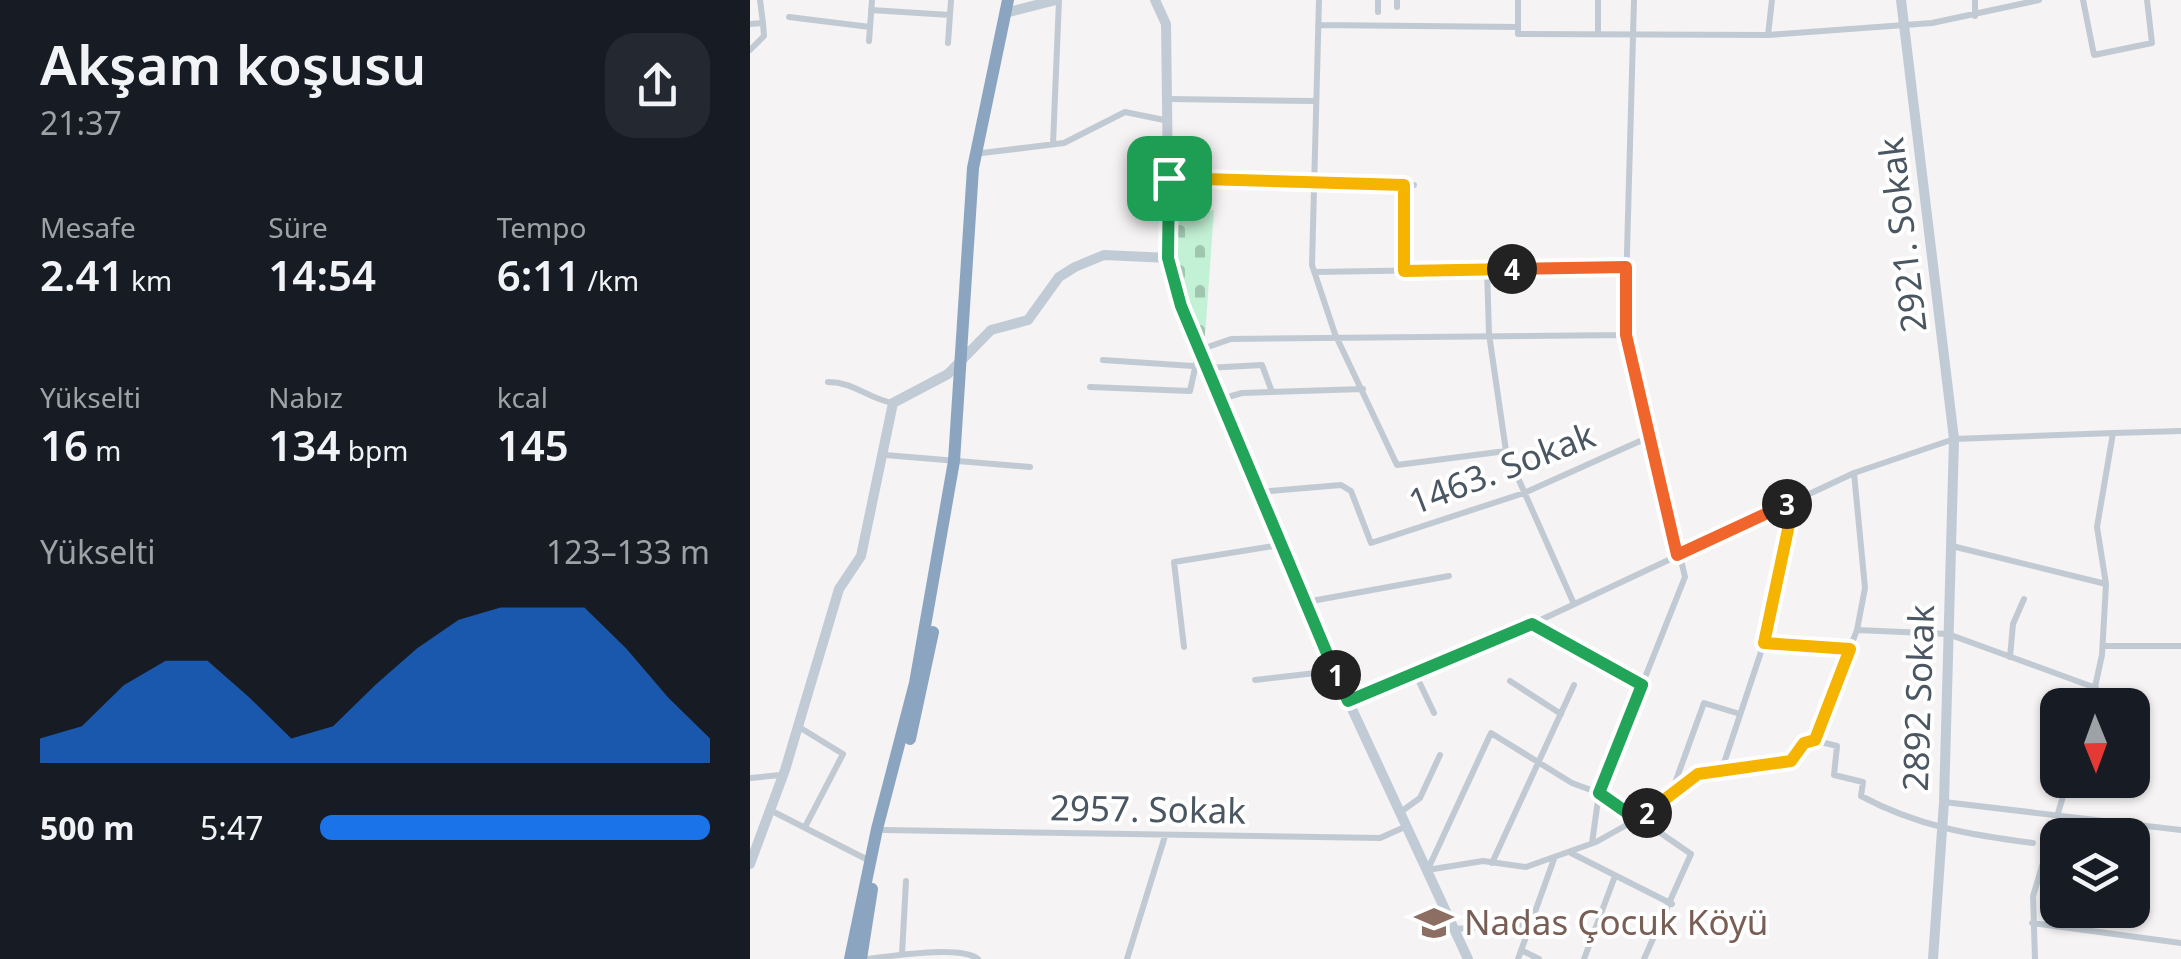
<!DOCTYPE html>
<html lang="tr">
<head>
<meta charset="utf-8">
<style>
	:root { --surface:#171b24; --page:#242831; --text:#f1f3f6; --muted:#9ea1a6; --accent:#1a73e8 }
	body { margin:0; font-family:"Noto Sans",sans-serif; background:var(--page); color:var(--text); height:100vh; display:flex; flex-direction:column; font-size:38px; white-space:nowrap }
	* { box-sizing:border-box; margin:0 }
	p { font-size:32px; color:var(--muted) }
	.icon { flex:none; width:55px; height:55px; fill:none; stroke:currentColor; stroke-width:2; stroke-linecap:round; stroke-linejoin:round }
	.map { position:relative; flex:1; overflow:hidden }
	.details { display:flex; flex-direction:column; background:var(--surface); width:750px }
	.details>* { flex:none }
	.needle { width:65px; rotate:179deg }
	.controls { position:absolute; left:1290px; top:688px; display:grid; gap:20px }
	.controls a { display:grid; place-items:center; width:110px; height:110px; border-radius:20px; background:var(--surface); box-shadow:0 2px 8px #0004; font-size:50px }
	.pin { position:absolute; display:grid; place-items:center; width:85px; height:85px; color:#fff; margin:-42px; border-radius:20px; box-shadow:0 5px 15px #0006 }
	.km { position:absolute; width:50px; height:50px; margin:-25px; border-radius:50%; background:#222; color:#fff; font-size:28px; line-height:50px; text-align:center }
	.round { display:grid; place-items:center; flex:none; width:105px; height:105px; border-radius:30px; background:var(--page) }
	.headline { display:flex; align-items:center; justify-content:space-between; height:170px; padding:0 40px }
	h1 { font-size:55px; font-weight:600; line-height:75px }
	.metrics { display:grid; grid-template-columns:repeat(3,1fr); gap:15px; height:170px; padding:10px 40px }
	.metrics div { display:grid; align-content:center }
	.metrics b { font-size:42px; font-weight:600 }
	.metrics small { font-size:28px; font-weight:400 }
	.metrics p { font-size:28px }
	.chart { height:280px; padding:20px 40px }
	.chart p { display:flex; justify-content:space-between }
	.chart svg { width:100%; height:180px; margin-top:10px; fill:var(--accent); opacity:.7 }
	ul { padding:0 40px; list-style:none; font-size:32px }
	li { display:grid; grid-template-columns:160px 120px 1fr; align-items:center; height:75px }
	li i { height:25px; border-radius:12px; background:var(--accent) }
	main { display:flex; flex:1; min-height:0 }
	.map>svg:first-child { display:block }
	.cemetery { fill:url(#cemetery-stones) }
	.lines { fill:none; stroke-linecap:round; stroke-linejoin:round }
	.street { stroke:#c1cad2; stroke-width:6 }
	.secondary { stroke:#c1cbd6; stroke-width:10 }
	.highway { stroke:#8ba5c1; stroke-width:12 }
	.split-1-casing { stroke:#fff; stroke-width:20 }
	.split-2-casing { stroke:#fff; stroke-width:20 }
	.split-3-casing { stroke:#fff; stroke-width:20 }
	.split-4-casing { stroke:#fff; stroke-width:20 }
	.split-5-casing { stroke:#fff; stroke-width:20 }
	.split-1 { stroke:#22a559; stroke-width:12 }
	.split-2 { stroke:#22a559; stroke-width:12 }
	.split-3 { stroke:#f5b400; stroke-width:12 }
	.split-4 { stroke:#f0652b; stroke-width:12 }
	.split-5 { stroke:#f5b400; stroke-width:12 }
	.labels { text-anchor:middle; stroke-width:8; stroke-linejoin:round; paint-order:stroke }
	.street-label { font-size:35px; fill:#4a5661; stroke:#fff }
	.education-label { font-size:35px; fill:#785e54; stroke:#fff; text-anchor:start }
</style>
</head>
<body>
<main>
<section class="details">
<div class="headline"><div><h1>Akşam koşusu</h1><p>21:37</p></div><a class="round"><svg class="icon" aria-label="share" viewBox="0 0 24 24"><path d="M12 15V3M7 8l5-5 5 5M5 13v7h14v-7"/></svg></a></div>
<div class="metrics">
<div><p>Mesafe</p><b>2.41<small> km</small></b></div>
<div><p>Süre</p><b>14:54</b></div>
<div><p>Tempo</p><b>6:11<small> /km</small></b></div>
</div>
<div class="metrics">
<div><p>Yükselti</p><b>16<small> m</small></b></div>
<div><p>Nabız</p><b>134<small> bpm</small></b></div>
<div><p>kcal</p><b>145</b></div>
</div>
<div class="chart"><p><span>Yükselti</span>123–133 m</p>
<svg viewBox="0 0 160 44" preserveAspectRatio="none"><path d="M0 44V38L10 35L20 25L30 19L40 19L50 28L60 38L70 35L80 25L90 16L100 9L110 6L120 6L130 6L140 16L150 28L160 38V44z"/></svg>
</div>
<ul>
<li><b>500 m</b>5:47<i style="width:100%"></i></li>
</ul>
</section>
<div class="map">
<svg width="1431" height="959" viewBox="0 0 1431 959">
	<defs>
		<pattern id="cemetery-stones" width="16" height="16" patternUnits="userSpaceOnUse" patternTransform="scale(2.5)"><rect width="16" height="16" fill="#c3f1d5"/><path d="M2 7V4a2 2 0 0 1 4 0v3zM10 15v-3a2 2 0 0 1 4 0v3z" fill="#a0c6b0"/></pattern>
	</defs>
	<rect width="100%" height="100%" fill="#f5f3f3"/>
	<!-- cemetery -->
	<path class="cemetery" d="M464 210 455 336 449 337 425 273V214Z"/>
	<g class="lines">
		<!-- street -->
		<path class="street" d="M569 0 562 265 585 334 647 465 756 451
			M647 0V7
			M768 0V34L1018 35
			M848 0V34
			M1022 0 1018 35 1182 23 1289 0
			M1225 0V16
			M1333 0 1344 55 1402 43 1397 0
			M121 10 200 15
			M628 12V0
			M39 17 120 27
			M0 24 13 23 10 0
			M568 25 768 27
			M119 41 122 0
			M198 43 201 0
			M0 50 14 36 13 23
			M419 99 565 101
			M303 144 309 0
			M232 153 314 143 375 112 419 121
			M419 179 664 185
			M737 269 739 334 756 451 824 604
			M654 271 655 185
			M565 272 876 267
			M353 360 443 366
			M456 368 512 365 522 392
			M78 382C105 382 118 399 143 403
			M340 387 440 391 449 350 481 339 876 335
			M471 399 492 393 613 389
			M1363 433 1431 431
			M135 455 280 467
			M508 492 591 485 601 491 621 543 774 493 899 437
			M1202 546 1356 584
			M556 602 699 576
			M782 624 892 685
			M1107 630 1198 634 1346 688
			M1014 643 1100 649
			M1353 646H1431
			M434 647 424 562 530 545
			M1260 657 1263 624 1274 599
			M664 671 782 624 1104 473 1204 439 1363 433 1347 527 1356 584 1352 655 1341 705
			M505 680 583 671
			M760 681 811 714
			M599 701 664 671 684 713
			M49 727 93 754 55 827
			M1065 740 1107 630 1115 588 1104 473
			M972 769 1014 643 1044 502
			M0 778 31 775
			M921 794 954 703 990 714
			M1194 802 1431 830
			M20 810 120 861
			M652 811 670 798 690 755
			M134 830 630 838 657 826
			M842 843 849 793 935 577 875 324 884 0
			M821 853 922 904
			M742 863 824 685
			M678 869 741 733 822 783 857 796 941 854 894 959
			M677 870 733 861 776 867 846 842 891 817 949 774 1041 761C1065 746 1050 736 1087 746L1084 775 1113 782 1111 796C1167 826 1220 835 1283 843
			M1282 923 1431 943
			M705 929 781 924
			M771 950 789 959
			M152 954 156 881
			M117 959C142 956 211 945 228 959
			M377 959 415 836
			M768 959 804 859
			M834 959 865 876
			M1285 959 1283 896 1318 780"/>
		<!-- secondary -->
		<path class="secondary" d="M405 0 416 24 419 258 431 306 583 668 718 959
			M1151 0 1204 439 1194 802 1183 959
			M259 12 306 0
			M0 864 35 770 89 589 111 556 143 403 198 374 241 330 278 320 309 277 325 267 354 255 419 258"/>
		<!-- highway -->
		<path class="highway" d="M160 739 183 632
			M100 959 127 829 165 683 204 461 223 168 258 0
			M111 959 122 889"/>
	</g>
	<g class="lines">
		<!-- split-1 casing -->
		<g class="split-1-casing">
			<path id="split-1" d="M419 178 418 258 431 306 586 675"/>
		</g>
		<!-- split-2 casing -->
		<g class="split-2-casing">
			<path id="split-2" d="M586 675 598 701 782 624 892 685 849 793 886 819 897 813"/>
		</g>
		<!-- split-3 casing -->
		<g class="split-3-casing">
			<path id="split-3" d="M897 813 948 774 1041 761 1054 743 1065 740 1100 649 1014 643 1044 501 1037 504"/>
		</g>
		<!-- split-4 casing -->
		<g class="split-4-casing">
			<path id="split-4" d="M762 269 876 267V335L927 555 1037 504"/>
		</g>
		<!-- split-5 casing -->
		<g class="split-5-casing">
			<path id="split-5" d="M419 178 654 185V271L762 269"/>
		</g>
		<!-- split-1 -->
		<use href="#split-1" class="split-1"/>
		<!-- split-2 -->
		<use href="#split-2" class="split-2"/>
		<!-- split-3 -->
		<use href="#split-3" class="split-3"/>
		<!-- split-4 -->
		<use href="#split-4" class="split-4"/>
		<!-- split-5 -->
		<use href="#split-5" class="split-5"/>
	</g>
	<!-- icons -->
	<defs>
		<g id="school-bare" transform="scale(3)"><path d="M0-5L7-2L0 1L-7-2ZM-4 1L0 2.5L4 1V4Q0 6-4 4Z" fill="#8d6e63" stroke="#fff" stroke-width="2.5" paint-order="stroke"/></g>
	</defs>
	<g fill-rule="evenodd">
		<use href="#school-bare" x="684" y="923"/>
	</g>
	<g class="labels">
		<!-- street labels -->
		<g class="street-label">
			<text transform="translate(1153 235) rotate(-97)" y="12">2921. Sokak</text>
			<text transform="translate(752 469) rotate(-21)" y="12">1463. Sokak</text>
			<text transform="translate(1169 698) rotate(-88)" y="12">2892 Sokak</text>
			<text transform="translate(398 810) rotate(1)" y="12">2957. Sokak</text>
		</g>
		<!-- education labels -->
		<g class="education-label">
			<text x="714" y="935">Nadas Çocuk Köyü</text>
		</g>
	</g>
</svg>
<div class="controls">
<a><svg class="needle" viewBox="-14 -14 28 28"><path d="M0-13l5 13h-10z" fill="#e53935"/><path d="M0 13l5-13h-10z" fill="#9ea1a6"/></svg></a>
<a><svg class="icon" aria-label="layers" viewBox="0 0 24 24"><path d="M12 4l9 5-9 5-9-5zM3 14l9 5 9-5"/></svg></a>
</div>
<div class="pin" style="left:419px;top:178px;background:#1e9e55"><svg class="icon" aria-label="arrive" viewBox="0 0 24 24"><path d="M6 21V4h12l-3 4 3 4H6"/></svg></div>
<b class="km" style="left:586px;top:675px">1</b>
<b class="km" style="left:897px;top:813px">2</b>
<b class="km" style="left:1037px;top:504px">3</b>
<b class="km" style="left:762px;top:269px">4</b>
</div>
</main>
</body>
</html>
